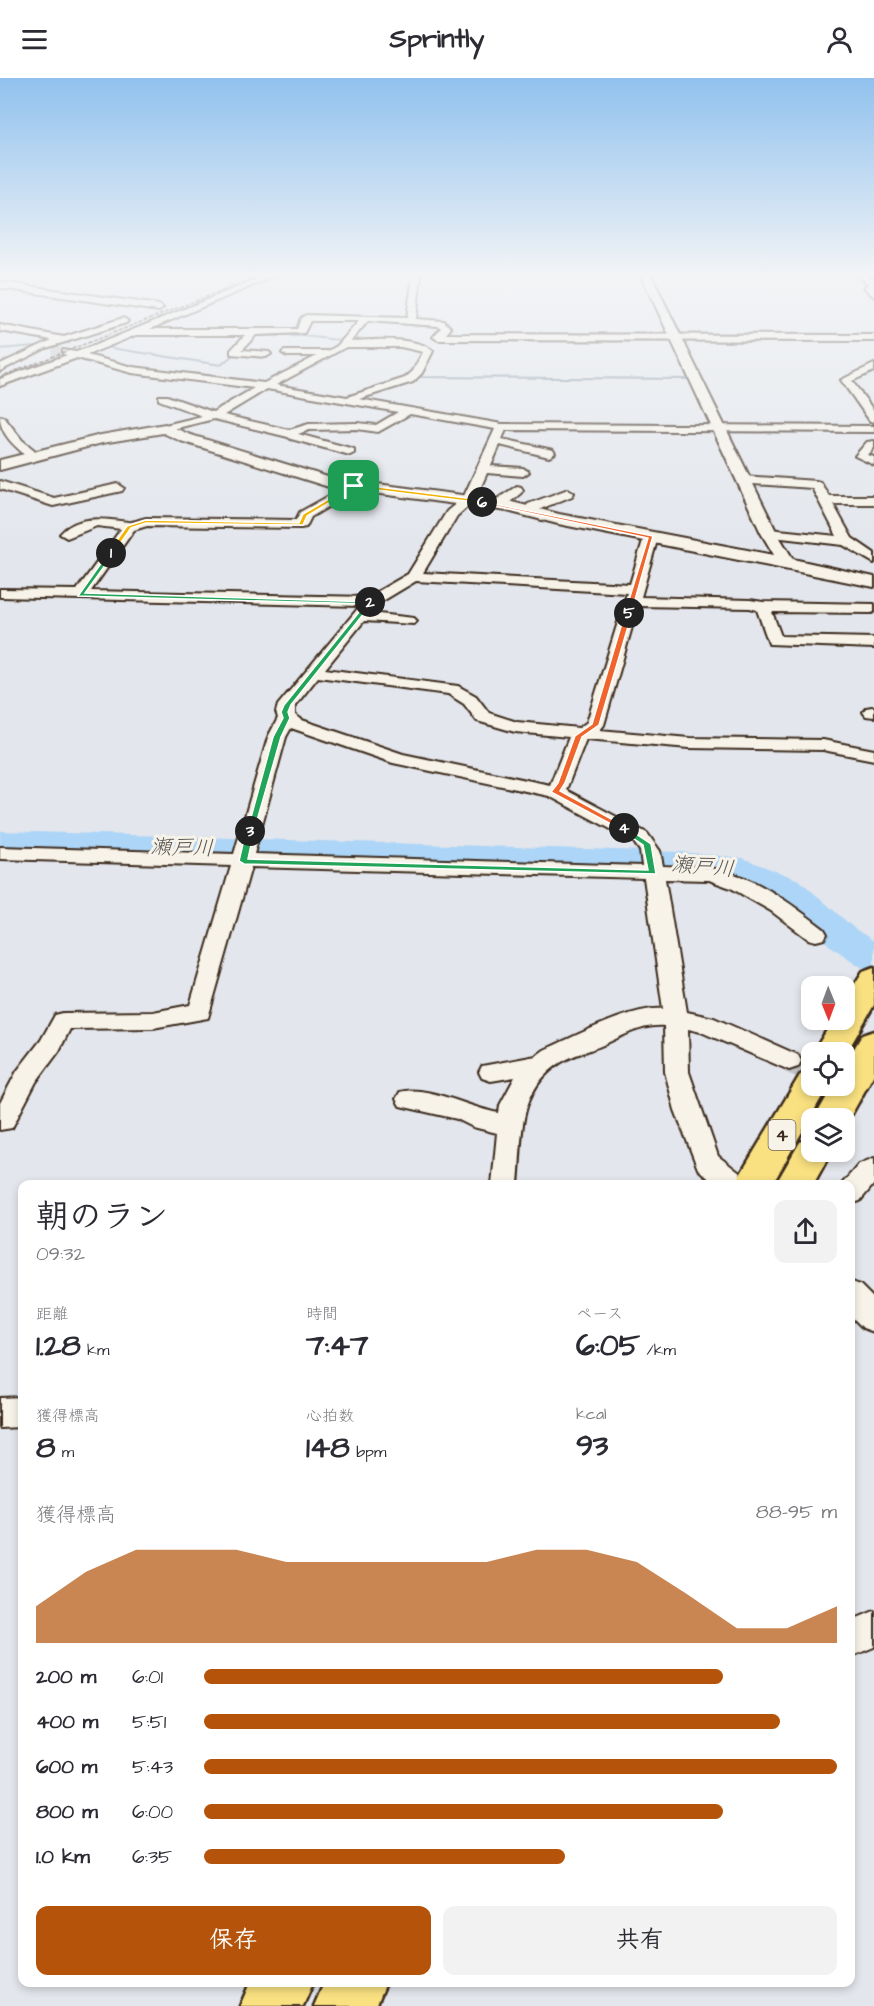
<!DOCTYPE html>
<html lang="ja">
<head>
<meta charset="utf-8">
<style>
	:root { --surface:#fff; --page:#f2f2f3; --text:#2b2b33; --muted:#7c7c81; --accent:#b45309 }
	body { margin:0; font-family:"Architects Daughter","Klee One",sans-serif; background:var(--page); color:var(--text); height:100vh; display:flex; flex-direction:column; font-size:22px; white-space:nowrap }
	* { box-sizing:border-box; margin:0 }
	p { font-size:20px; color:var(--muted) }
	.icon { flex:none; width:33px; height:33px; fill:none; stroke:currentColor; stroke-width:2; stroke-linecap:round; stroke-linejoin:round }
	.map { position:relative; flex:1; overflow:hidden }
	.details { position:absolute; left:18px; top:1102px; width:837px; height:807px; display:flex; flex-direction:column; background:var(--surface); border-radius:12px; box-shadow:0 3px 9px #0003 }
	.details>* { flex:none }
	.needle { width:39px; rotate:179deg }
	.controls { position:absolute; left:801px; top:898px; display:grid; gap:12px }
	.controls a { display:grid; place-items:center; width:54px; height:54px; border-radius:12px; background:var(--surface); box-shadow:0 3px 9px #0003; font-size:30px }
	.pin { position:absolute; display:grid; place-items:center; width:51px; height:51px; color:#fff; margin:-26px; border-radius:12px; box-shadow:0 3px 9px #0006 }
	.km { position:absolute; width:30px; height:30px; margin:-15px; border-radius:50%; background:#222; color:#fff; font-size:16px; line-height:30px; text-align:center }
	.round { display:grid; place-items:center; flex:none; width:63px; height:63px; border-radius:12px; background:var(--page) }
	.overview { display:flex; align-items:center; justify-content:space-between; height:102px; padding:0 18px }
	h1 { font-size:33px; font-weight:700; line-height:45px }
	.stats { display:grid; grid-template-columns:repeat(3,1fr); gap:9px; height:102px; padding:6px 18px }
	.stats div { display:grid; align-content:center }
	.stats b { font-size:30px; font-weight:700 }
	.stats small { font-size:16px; font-weight:400 }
	.stats p { font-size:16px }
	.chart { height:168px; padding:12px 18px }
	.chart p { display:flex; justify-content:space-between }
	.chart svg { width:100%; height:108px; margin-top:6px; fill:var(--accent); opacity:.7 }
	.primary-button { display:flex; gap:12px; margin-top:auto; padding:12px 18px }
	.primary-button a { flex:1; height:69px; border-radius:12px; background:var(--accent); color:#fff; font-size:24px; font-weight:700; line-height:69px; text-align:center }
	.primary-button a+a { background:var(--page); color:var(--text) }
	ul { padding:0 18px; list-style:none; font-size:20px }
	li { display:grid; grid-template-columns:96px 72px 1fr; align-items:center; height:45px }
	li i { height:15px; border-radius:8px; background:var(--accent) }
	header { display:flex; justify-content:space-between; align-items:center; height:78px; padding:0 18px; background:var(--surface); font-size:27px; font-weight:700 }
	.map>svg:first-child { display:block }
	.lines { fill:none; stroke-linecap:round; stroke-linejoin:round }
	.stream { stroke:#7f91a0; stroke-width:2 }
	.river { fill:#acd5f7; fill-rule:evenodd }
	.minor-tunnel-far1 { stroke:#c1c0c3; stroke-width:9; stroke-dasharray:9 4.5; stroke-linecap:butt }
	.minor-tunnel { stroke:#c1c0c3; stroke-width:24; stroke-dasharray:24 12; stroke-linecap:butt }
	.minor-casing { stroke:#3b2a1e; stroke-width:4 }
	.tertiary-casing { stroke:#3b2a1e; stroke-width:4 }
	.trunk-casing { stroke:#3b2a1e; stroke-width:5 }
	.minor { fill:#f7f3e8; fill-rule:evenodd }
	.tertiary { fill:#f7f3e8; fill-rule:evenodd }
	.trunk { fill:#f9e181; fill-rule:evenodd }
	.rail { stroke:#3b2a1e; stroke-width:1.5; stroke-dasharray:4 1.5; stroke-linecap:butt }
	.split-1 { fill:#f5b400; stroke:#fff; stroke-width:1.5 }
	.split-2 { fill:#22a559; stroke:#fff; stroke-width:1.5 }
	.split-3 { fill:#22a559; stroke:#fff; stroke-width:1.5 }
	.split-4 { fill:#22a559; stroke:#fff; stroke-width:1.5 }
	.split-5 { fill:#f0652b; stroke:#fff; stroke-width:1.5 }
	.split-6 { fill:#f0652b; stroke:#fff; stroke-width:1.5 }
	.split-7 { fill:#f5b400; stroke:#fff; stroke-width:1.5 }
	.labels { text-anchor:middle; stroke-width:6; stroke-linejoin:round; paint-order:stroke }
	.shield { fill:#f7f3e8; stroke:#73665b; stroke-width:1.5 }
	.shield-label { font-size:18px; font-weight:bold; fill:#3b2a1e }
	.water-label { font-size:21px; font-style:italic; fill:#575554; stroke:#f7f3e8 }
</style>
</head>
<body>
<header><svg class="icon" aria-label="menu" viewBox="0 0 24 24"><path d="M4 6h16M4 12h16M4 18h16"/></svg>Sprintly<svg class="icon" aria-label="person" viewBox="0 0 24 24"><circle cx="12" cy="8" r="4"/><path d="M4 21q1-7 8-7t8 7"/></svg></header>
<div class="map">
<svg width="874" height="1928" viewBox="0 0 874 1928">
	<rect width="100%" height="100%" fill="#e3e6ec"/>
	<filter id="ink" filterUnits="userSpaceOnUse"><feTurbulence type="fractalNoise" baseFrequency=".0167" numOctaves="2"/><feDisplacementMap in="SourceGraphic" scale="12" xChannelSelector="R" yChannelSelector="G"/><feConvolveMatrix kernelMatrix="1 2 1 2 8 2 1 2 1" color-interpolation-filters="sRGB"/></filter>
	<g filter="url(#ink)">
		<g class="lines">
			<!-- stream -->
			<path class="stream" d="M414 266 425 267 433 272 424 286 420 299 690 301
				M91 267 221 287 256 258H302L349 263
				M0 271 70 265"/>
			<!-- river -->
			<path class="river" d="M0 753 680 774 742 780 799 802 855 851 874 863V892L861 889 829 867 775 816 736 800 680 794 0 773Z"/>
			<!-- minor-tunnel-far1 -->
			<path class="minor-tunnel-far1" d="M52 272 66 274"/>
			<!-- minor-tunnel -->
			<path class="minor-tunnel" d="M789 983 812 992
				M844 1006 874 1018"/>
			<!-- minor casing -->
			<g class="minor-casing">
				<path id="minor" d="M268 197H278L150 251H297L301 240 306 237 407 240 413 197H421L416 241 444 243 451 250 446 256 874 257V263L438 262 433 259 441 250 438 248 368 243 351 263C373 262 416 258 433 273L422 295 413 304 359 321 502 346 874 348V354L506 352 502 361 553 372 555 375 549 379 500 367 491 388 523 390 529 394 523 398 487 395 475 422 457 438 423 495 630 506 644 459 651 455 658 459 641 519 750 522 763 524 874 526V534L871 535 772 534 781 558 874 560V570L769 566 757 532 750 530 638 528 604 647 600 652 689 660 823 662 874 672V682L823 672 689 670 586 661 566 712 647 755 660 773 663 788C678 789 694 788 709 790 753 796 790 825 824 851L827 856 824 861 816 863 808 861 771 833 731 810 709 802 665 801 687 934 714 940 798 977 801 983 798 989 789 992 701 954 688 951 689 994 718 1078 745 1099 748 1107H716L698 1091 675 1032 665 994 664 948C643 946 622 958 603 967 589 973 572 977 560 985 516 1014 523 1060 518 1107H492L497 1055 473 1049 457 1041 400 1028 396 1021 400 1014C426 1006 472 1031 499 1035L500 1027 515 999 491 1003 482 1000 479 994 482 988 536 978 544 972C574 959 632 928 663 931L644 800 251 789 208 940 153 950 70 951 59 973 36 1004 12 1050 0 1052V1025L17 993 41 962 55 937 63 935 153 934 190 927 231 788 0 781V769L234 776 268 659 278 640 276 634 278 627 360 528 0 519V511L77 512 121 451 97 448 67 460 60 456C78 436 105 441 128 444 133 445 140 441 146 440L296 442 300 434 354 404 358 405 360 408 358 411 311 439 306 449 301 450 147 448 134 452 91 513 368 519 408 496 447 433 463 420 495 351 410 336 378 354 357 351 309 352 298 356 354 371V375L350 377 291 361 288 359 214 341 165 353 159 350 161 348 202 338 159 322V318H167L213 334 254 310 132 295 77 280 0 308V301L67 277 63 276V272L76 274 93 268ZM310 243H359L337 268 328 273H284L282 275 287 278H317L264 305 133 289 87 277 136 257H245L231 272V276L266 279 271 276 269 274 242 272 256 257 304 255ZM346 269H401L423 274 413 293 405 300 347 319 276 307ZM267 311 398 334 376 347 357 345 309 346 289 352 224 337ZM416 503 627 515 587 644 579 650 517 644 489 635 476 618 458 608 325 591 364 543 414 546 417 543 414 540 370 535 376 527ZM318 599 448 616 464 626 477 643 515 654 569 659 550 707 403 676 302 642 295 637V628ZM291 650 393 685 549 718 633 763 640 773 642 788 254 776 286 659Z
					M0 204 159 227 163 230 159 233 0 210Z
					M874 204V219L864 209Z
					M123 240 128 243 126 245 46 270 0 293V286L52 262 0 253V247L64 259Z
					M874 286V293L852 303 874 333V344L870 343 841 302Z
					M0 338 4 339 22 362 38 375V381H30C16 369 0 357 0 338Z
					M874 363V370L868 377 874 379V387L855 378 867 364Z
					M743 398 816 403 820 404 829 418H874V426H833L852 460 874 475V485L843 467 764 458 762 455 764 452 769 451 837 458 812 410 739 405 737 402 739 399Z
					M0 403 54 420 118 406 124 410 122 413 53 428 0 411Z
					M517 408 521 409 523 412 521 415 504 429H494L493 426 494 423Z
					M568 411 574 415 572 418 538 432 534 437H524L522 434 528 426Z
					M872 629H874V639L866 638 863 634 866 630Z
					M874 1080V1106L860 1123 850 1126V1107H841L859 1086Z
					M850 1203 860 1207 874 1221V1254L863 1250 850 1237Z
					M22 1319V1349L0 1350V1320Z
					M874 1533V1569L850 1579V1543Z"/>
			</g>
			<!-- tertiary casing -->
			<g class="tertiary-casing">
				<path id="tertiary" d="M641 197H651L777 455 793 481 874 499V509L558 446 507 433 329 409 181 363 163 355 102 365 0 392V382L101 357 165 346 191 357 331 400 508 423 559 436 774 477 761 455Z
					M856 197H867L874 201V209Z"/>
			</g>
			<!-- trunk casing -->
			<g class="trunk-casing">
				<path id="trunk" d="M874 889V927L844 979V975H813L833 942H844V923L863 893Z
					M874 953V996L844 1050V1041H814L833 1008H844V988L862 957Z
					M812 993V1008H828L772 1107H734L800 997Z
					M812 1060V1074H831L813 1107H775L800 1064Z
					M250 1905H313L303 1928H240Z
					M324 1905H386L376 1928H314Z"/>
			</g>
			<!-- minor -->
			<use href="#minor" class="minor"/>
			<!-- tertiary -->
			<use href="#tertiary" class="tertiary"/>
			<!-- trunk -->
			<use href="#trunk" class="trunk"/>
			<!-- rail -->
			<path class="rail" d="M0 299 262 197"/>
		</g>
	</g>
	<!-- sky -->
	<linearGradient id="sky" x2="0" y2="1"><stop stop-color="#90c1ee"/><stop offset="0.42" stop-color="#f2f4f6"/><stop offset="1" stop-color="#f2f4f6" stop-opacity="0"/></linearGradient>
	<rect width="874" height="467" fill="url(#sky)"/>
	<!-- split-1 -->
	<path class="split-1" d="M353 407 357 408 307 438 303 447 146 445 131 450 113 476 108 475 127 448 146 442 299 445 303 436Z"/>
	<!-- split-2 -->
	<path class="split-2" d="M109 474 114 475 85 515 373 524 370 526 78 518Z"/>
	<!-- split-3 -->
	<path class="split-3" d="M368 523 373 524 291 627 288 634 290 640 281 659 254 753 247 754 273 659 283 640 281 634 284 627Z"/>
	<!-- split-4 -->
	<path class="split-4" d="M624 748 651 766 656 796 244 786 239 783 246 753 250 750 254 753 248 781 648 792 643 767 621 752 620 750Z"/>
	<!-- split-5 -->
	<path class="split-5" d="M629 533 632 535 599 647 582 659 565 705 560 713 626 749 628 750 624 753 551 714 558 705 575 658 592 646 625 535Z"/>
	<!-- split-6 -->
	<path class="split-6" d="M480 423 653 458 631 536 625 535 648 460 482 425Z"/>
	<!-- split-7 -->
	<path class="split-7" d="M354 406 482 422 485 424 482 425 353 409Z"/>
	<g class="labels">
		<!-- shield labels -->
		<rect class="shield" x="768.5" y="1042" width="27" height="30" rx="4.5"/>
		<g class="shield-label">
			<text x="782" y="1063">4</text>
		</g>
		<!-- water labels -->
		<g class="water-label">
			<text transform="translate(182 769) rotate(2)" y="7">瀬戸川</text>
			<text transform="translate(703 788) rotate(5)" y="7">瀬戸川</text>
		</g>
	</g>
</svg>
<div class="controls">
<a><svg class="needle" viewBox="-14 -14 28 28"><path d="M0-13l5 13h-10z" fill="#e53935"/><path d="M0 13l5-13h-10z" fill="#7c7c81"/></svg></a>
<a><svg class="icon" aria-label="locate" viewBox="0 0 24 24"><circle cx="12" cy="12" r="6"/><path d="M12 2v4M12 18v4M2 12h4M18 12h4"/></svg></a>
<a><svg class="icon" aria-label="layers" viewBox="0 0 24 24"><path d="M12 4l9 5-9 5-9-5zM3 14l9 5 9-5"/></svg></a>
</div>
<div class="pin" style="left:354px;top:408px;background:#1e9e55"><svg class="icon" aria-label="arrive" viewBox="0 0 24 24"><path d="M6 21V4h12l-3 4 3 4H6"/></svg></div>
<b class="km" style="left:111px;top:475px">1</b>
<b class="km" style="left:370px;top:524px">2</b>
<b class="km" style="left:250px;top:753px">3</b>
<b class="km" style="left:624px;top:750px">4</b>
<b class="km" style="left:629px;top:535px">5</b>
<b class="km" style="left:482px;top:424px">6</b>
<section class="details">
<div class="overview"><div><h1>朝のラン</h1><p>09:32</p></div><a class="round"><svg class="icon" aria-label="share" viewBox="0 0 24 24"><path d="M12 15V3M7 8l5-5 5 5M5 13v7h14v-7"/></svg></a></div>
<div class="stats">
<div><p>距離</p><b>1.28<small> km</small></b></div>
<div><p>時間</p><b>7:47</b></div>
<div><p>ペース</p><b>6:05<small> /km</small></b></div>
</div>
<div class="stats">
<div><p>獲得標高</p><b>8<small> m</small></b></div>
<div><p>心拍数</p><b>148<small> bpm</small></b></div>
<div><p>kcal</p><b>93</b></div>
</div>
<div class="chart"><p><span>獲得標高</span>88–95 m</p>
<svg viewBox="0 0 160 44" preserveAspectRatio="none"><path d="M0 44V29L10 15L20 6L30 6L40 6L50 11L60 11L70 11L80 11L90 11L100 6L110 6L120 11L130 24L140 38L150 38L160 29V44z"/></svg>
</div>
<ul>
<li><b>200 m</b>6:01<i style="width:82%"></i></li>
<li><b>400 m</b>5:51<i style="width:91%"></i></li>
<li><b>600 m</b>5:43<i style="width:100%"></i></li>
<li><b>800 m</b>6:00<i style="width:82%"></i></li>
<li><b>1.0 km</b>6:35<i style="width:57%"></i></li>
</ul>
<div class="primary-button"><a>保存</a><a>共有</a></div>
</section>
</div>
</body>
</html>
